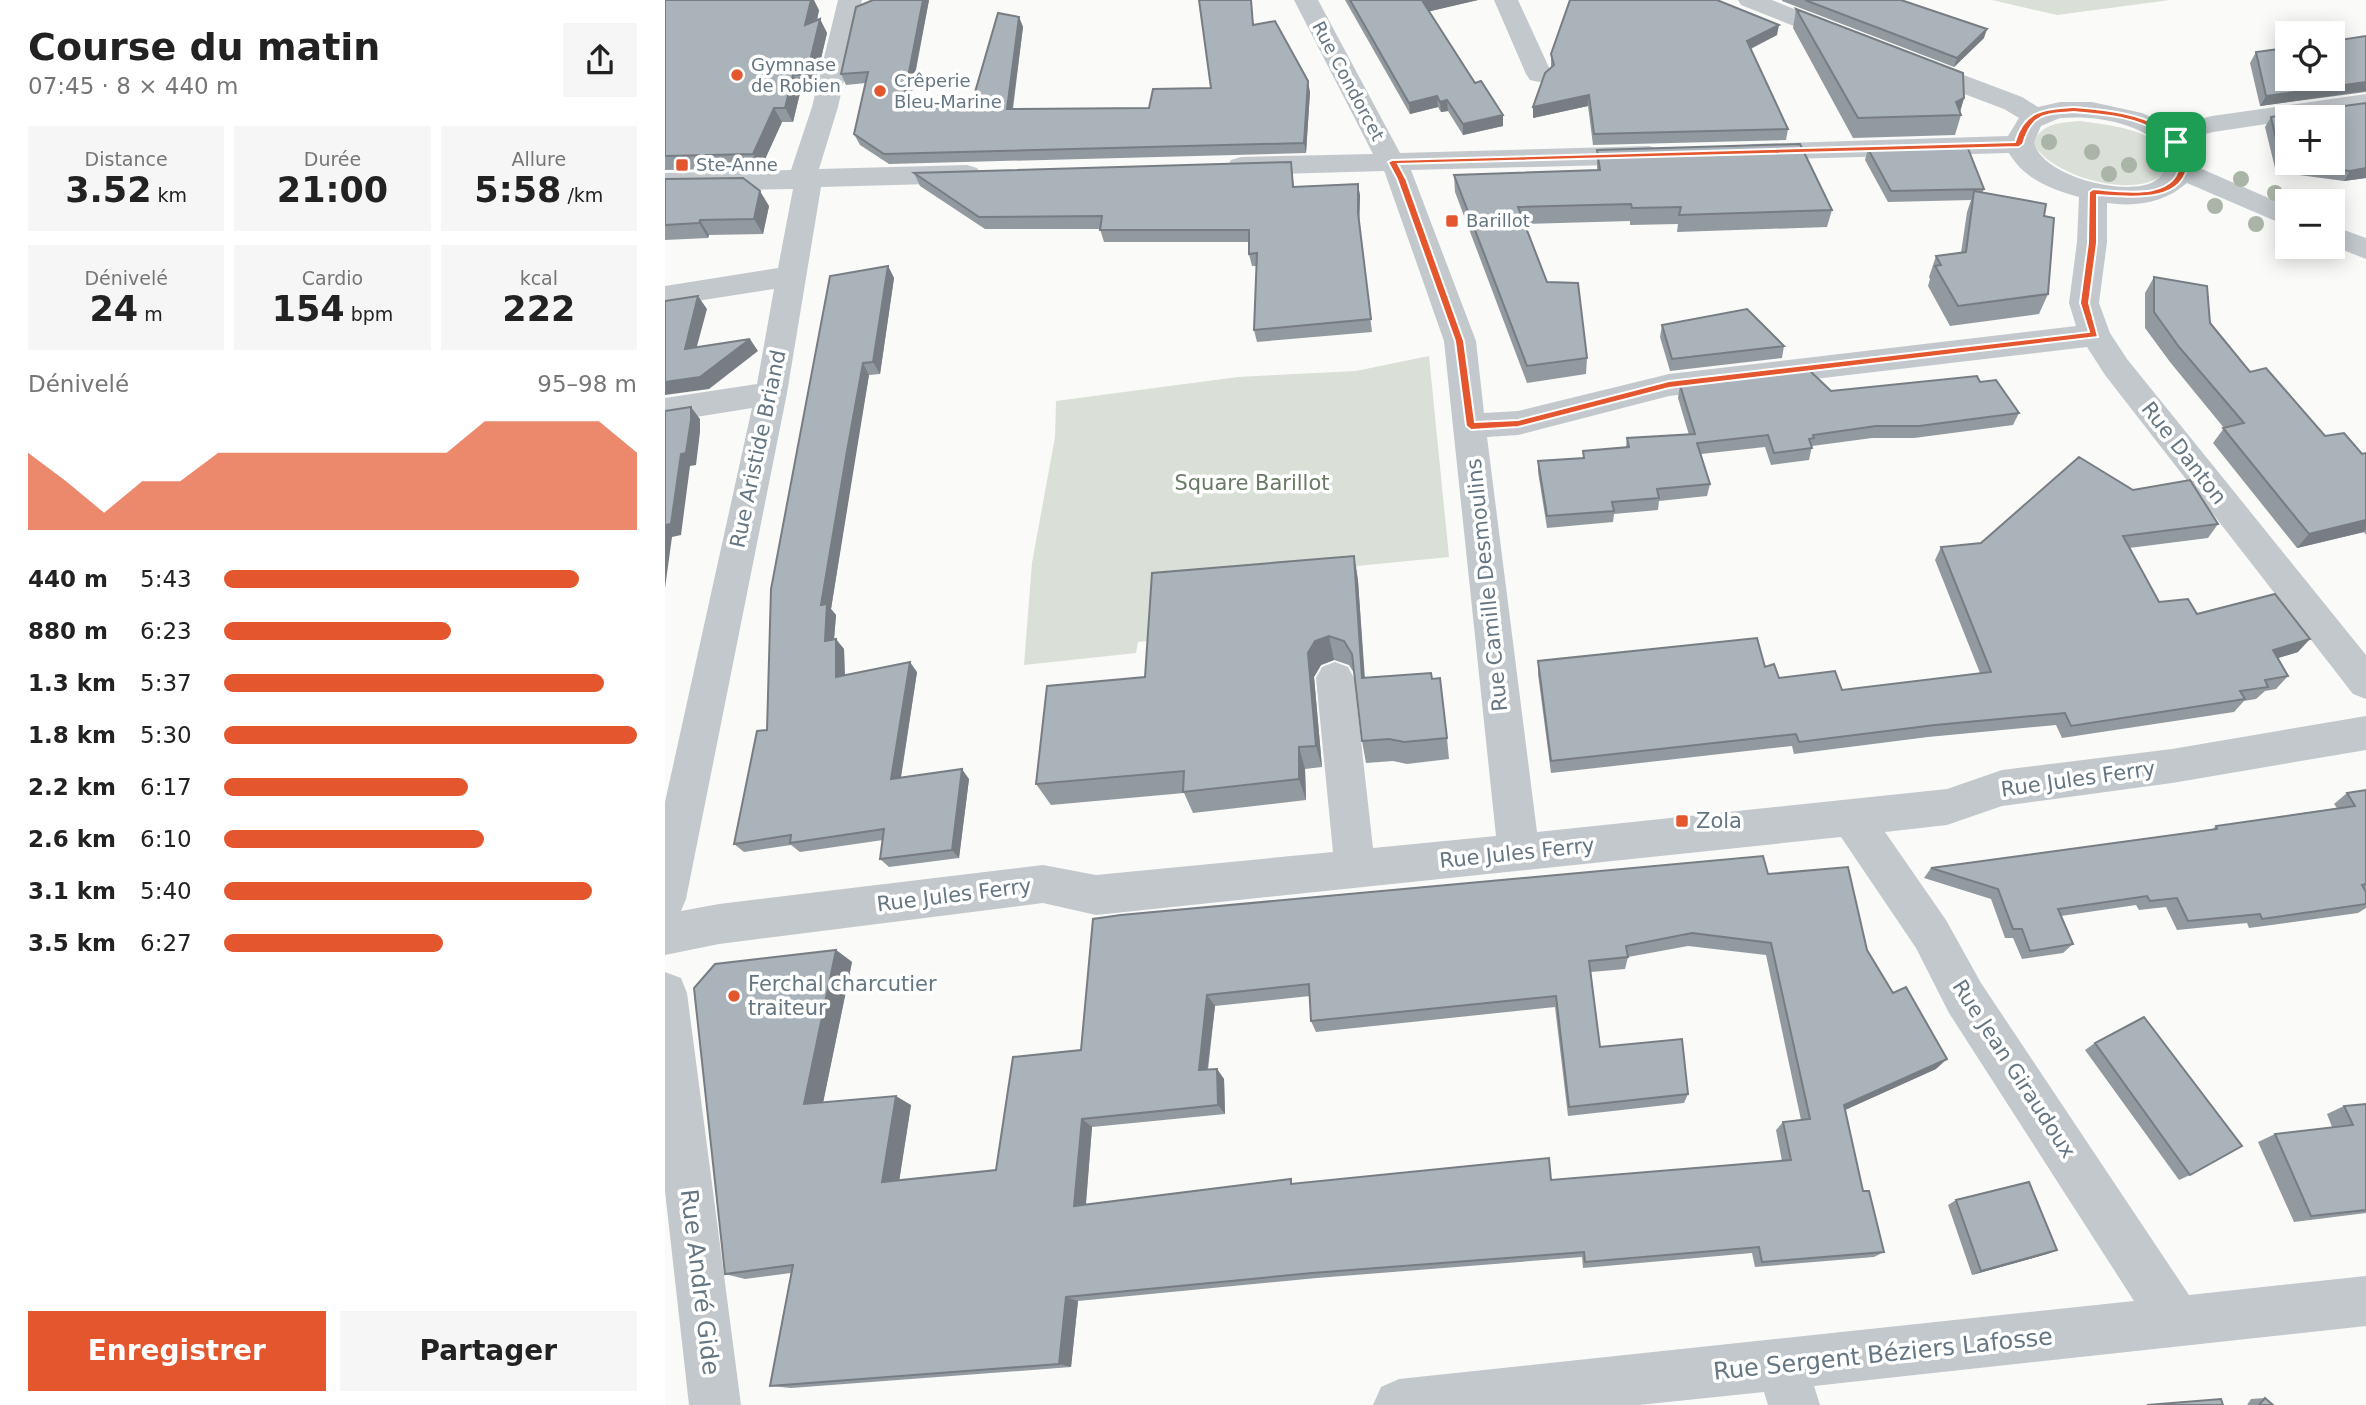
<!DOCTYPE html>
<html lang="fr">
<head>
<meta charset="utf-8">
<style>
	:root { --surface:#fff; --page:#f6f6f6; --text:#222; --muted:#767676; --accent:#e4572e }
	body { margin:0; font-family:"DejaVu Sans",sans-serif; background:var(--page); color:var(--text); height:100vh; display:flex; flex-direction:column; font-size:26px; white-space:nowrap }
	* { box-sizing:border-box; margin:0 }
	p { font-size:23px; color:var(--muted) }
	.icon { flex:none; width:38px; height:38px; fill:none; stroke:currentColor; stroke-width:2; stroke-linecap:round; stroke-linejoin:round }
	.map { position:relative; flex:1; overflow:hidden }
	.side { display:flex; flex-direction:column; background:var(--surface); width:665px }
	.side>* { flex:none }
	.tools { position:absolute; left:1610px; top:21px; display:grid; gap:14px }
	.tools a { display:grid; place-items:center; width:70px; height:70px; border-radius:0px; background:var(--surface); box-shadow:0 4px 18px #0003; font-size:35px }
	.pin { position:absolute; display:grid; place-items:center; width:60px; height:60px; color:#fff; margin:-30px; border-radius:14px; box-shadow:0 4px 10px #0006 }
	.round { display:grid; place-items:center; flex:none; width:74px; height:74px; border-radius:0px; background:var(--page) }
	.headline { display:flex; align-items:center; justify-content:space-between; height:119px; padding:0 28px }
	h1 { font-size:38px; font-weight:700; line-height:52px }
	.metrics { display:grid; grid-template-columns:repeat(3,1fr); gap:10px; height:119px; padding:7px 28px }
	.metrics div { display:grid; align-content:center; border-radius:0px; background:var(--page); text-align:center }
	.metrics b { font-size:35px; font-weight:700 }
	.metrics small { font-size:19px; font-weight:400 }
	.metrics p { font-size:19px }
	.chart { height:196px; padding:14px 28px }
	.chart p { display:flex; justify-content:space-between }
	.chart svg { width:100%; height:126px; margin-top:7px; fill:var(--accent); opacity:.7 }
	.action { display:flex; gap:14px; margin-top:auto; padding:14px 28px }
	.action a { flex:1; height:80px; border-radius:0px; background:var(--accent); color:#fff; font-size:28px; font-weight:700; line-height:80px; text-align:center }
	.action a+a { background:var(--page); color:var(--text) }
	ul { padding:0 28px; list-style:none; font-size:23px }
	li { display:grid; grid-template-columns:112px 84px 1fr; align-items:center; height:52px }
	li i { height:18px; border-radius:9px; background:var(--accent) }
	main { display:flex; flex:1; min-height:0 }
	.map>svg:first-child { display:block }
	.green { fill:#dadfd7 }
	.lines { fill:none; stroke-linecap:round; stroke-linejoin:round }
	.minor { fill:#c3c8cc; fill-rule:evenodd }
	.tree { fill:#aab4a7 }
	.wall { fill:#929a9f; fill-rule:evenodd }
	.shaded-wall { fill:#777d82 }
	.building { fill:#aab3b9; stroke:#777d82; stroke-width:2; fill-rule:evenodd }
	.route { fill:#e4572e; stroke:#fff; stroke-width:2; fill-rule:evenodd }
	.poi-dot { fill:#e4572e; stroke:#fff; stroke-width:2.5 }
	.labels { text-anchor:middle; stroke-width:7; stroke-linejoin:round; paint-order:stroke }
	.far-poi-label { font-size:18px; fill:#657683; stroke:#fff; text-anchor:start }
	.far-street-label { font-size:18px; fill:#657683; stroke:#fff }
	.street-label { font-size:21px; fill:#657683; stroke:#fff }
	.park-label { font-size:21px; fill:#687a64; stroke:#fff }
	.poi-label { font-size:21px; fill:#657683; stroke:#fff; text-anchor:start }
	.near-street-label { font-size:24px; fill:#657683; stroke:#fff }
</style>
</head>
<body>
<main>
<section class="side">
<div class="headline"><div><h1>Course du matin</h1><p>07:45 · 8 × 440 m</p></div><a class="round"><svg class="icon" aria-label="share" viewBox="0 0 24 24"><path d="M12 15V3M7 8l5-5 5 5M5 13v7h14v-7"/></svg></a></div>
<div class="metrics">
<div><p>Distance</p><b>3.52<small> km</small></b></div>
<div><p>Durée</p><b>21:00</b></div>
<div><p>Allure</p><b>5:58<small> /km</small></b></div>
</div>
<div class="metrics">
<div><p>Dénivelé</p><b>24<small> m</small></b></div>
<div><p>Cardio</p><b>154<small> bpm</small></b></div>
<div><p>kcal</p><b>222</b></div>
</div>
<div class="chart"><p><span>Dénivelé</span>95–98 m</p>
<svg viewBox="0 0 160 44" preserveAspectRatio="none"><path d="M0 44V17L10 27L20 38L30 27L40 27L50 17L60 17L70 17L80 17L90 17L100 17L110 17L120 6L130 6L140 6L150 6L160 17V44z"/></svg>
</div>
<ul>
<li><b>440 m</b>5:43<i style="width:86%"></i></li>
<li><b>880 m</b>6:23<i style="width:55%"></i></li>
<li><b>1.3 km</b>5:37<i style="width:92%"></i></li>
<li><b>1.8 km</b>5:30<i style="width:100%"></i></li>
<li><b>2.2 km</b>6:17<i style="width:59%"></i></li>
<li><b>2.6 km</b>6:10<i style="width:63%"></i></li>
<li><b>3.1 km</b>5:40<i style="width:89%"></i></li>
<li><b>3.5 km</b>6:27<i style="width:53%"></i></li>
</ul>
<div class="action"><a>Enregistrer</a><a>Partager</a></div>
</section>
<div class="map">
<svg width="1701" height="1405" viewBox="0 0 1701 1405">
	<rect width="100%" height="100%" fill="#fafaf8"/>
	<!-- green -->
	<path class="green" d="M1327 0H1505L1392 15Z
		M1414 121C1438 124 1499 130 1503 159 1504 164 1502 170 1498 174 1469 201 1384 175 1368 143 1377 123 1394 123 1414 121Z
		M764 356 784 557 692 566 693 581 497 598 491 640 473 642 471 653 359 665 367 563 390 437 391 401 573 377 691 371Z"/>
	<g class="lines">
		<!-- minor -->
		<path class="minor" d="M173 0H197L173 107 154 169 302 165 312 168 316 174 312 180 302 183 156 187 122 393 21 899 16 911 54 904 378 865 431 875 668 852 651 678 657 667 670 662 683 667 689 678 708 848 831 836 779 341 720 173 719 171 576 175 566 172 562 166 566 160 576 157 708 154 629 0H653L735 153 984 146 994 149 998 155 994 161 984 164 746 170 811 341 819 413 853 411 1004 374 1411 326 1404 303 1412 242 1414 197C1386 189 1359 179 1344 153L1087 160 1077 158 1073 152 1077 146 1087 144 1343 136 1354 118 1339 109 1241 72 1237 66 1241 60 1250 58 1259 60 1357 97 1373 107 1395 102H1427L1477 113 1506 126 1547 116 1701 94V110L1651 117H1622V121L1548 132 1521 139 1534 156 1530 166 1622 206V226L1522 183C1499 203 1471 207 1442 203V242L1434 303 1445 333 1462 359 1701 655V699L1688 694 1440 375 1422 347 1004 396 853 435 822 437 872 832 1282 789 1337 770 1507 749 1701 716V750L1507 783 1337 806 1282 825 1220 832 1281 920 1316 983 1524 1295 1701 1276V1326L1149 1386 1155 1405H1103L1099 1392 974 1405H708L716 1387 734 1379 1469 1301 1284 1013 1251 948 1176 837 431 915 378 903 54 944 0 955V802L87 408 0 422V398L92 384 109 289 0 306V286L113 268 128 189 0 191V173L126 170 147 107ZM1395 118C1433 115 1482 123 1506 156 1502 167 1499 176 1488 182 1460 197 1376 176 1369 142L1376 126Z
			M829 0H853L887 74 883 80 874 82 865 80 861 74Z
			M1073 0H1107L1187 32 1191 37 1187 42 1178 45 1169 42 1076 5Z
			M1668 226 1701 238V259L1668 246Z
			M0 972 16 978 22 993 76 1405H24L0 1191Z"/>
	</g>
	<!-- trees -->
	<g class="tree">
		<circle cx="1384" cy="142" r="8"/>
		<circle cx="1427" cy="152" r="8"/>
		<circle cx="1464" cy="165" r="8"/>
		<circle cx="1444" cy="174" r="8"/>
		<circle cx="1576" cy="179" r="8"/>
		<circle cx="1610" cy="193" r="8"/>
		<circle cx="1550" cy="206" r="8"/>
		<circle cx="1591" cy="224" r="8"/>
	</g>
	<!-- wall -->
	<path class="wall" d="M0 0 154 10 152 20 155 19 162 33 149 88 136 89 128 122H117L96 168 0 170Z
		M208 0H264L244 108 306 106 354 17 358 27 348 109 484 108 546 88 589 25 645 92 641 153 224 164 195 145 189 134 201 83 181 85 176 74Z
		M680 0H813L764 11 810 83 838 115V126L798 135 783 111 776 112 773 107 745 114Z
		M1117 0H1236L1319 38 1289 67 1117 1Z
		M1131 9 1299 98 1295 112 1296 115 1290 135 1188 138 1128 28Z
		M1112 35 1086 49 1123 129 1121 140 928 145 923 106 868 118V107L886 67V54Z
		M1701 36V92L1595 106 1585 63 1591 52Z
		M1701 103V178L1679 181 1611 172 1600 127 1606 117Z
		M1203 149 1319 189 1317 193 1379 216 1383 294 1374 314 1285 326 1263 286 1265 279 1264 277 1271 256 1296 253 1302 212 1306 200 1223 202 1200 160Z
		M932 150 1167 210 1162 227 1012 232 1013 224 965 225V221L859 224 882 282 922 358 921 374 862 383 790 192 789 175 932 170Z
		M626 162 629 187 693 184 695 196 694 226 707 332 592 342 589 330 592 266H587L584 254V242H439L435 229H320L255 186 249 173Z
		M0 179 104 206 98 234 44 235 43 238 0 240Z
		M223 266 229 278 215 374 204 375 189 462 166 609 171 615 169 639 179 649 180 675 252 672 236 778 304 779 294 858 224 867 215 859 218 840 135 852 126 845 79 852 69 844 102 730Z
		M1489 277 1545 323 1585 372 1660 436 1697 454 1701 453V535L1699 532 1632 548 1548 443 1559 428 1505 362 1480 328V293Z
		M997 325 1119 346 1117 358 1005 371 995 337Z
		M1315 382 1354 413 1348 425 1249 438H1207L1147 446 1144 460 1106 465 1100 447 1036 454 1045 484 1042 496 994 501 993 510 949 514 948 522 882 528 873 472V461L918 458V451L961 447 962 438 1024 435 1013 398 1015 385 1166 391Z
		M1468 490 1553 524 1543 538 1464 548 1494 602 1532 614 1633 652 1613 658 1623 676 1611 689 1600 691 1591 699 1579 701 1569 712 1397 738 1391 725 1263 737 1129 754 1127 746 886 773 873 674V661L1100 667 1114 678 1177 690 1315 673 1270 560 1276 547 1316 543Z
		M689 556 693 581 700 678 767 679 782 738 784 759 742 764 728 761 701 763 697 741 689 673 684 665 669 660 656 665 649 677 657 767 640 769 641 800 528 813 519 793 386 805 371 784 480 677Z
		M1701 790V890H1700L1701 892V908L1693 913 1584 928 1582 923 1512 930 1501 907 1474 910 1471 905 1396 916 1408 944 1398 953 1357 959 1348 938H1340L1326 899 1259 878 1266 868 1547 830 1551 826 1672 808 1669 804 1682 793Z
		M1103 874 1202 950 1271 1069 1180 1110 1198 1191 1219 1252 1209 1257 1090 1267 1087 1253 918 1268 917 1257 652 1278 413 1301 406 1367 126 1388 105 1386 126 1273 80 1279 60 1274 171 950 187 962 158 1102 246 1105 234 1180 331 1170 416 1050 428 919ZM1023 946 1101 955 1136 1120 1118 1122 1111 1130 1117 1161 886 1180 630 1183 421 1205 427 1127 560 1114 559 1079 552 1069 543 1070 550 1006 645 996 646 1021 651 1032 890 1007 903 1116 1019 1103 1023 1094 935 1047 926 972 960 969 963 957Z
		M1430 1043 1525 1175 1514 1180 1420 1050Z
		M1701 1104V1213L1629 1222 1593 1142 1610 1134 1667 1127 1662 1114 1679 1106Z
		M1291 1200 1392 1250 1382 1254 1307 1275 1283 1205Z
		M1600 1398 1608 1405H1582L1586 1399Z"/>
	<!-- shaded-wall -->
	<path class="shaded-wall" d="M146 0H149L154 10 148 40 140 25Z
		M258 0H264L241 119 237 108Z
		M766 0H813L758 13V2Z
		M354 17 358 27 346 119 342 109Z
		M155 19 162 33 149 88 142 74Z
		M1114 25 1112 35 1080 51 1082 41Z
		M1322 29 1319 38 1289 67 1292 58Z
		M128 75 136 89 128 122 120 108Z
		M643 81 645 92 641 153 639 143Z
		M1701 82V91L1595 106 1601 96Z
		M924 95 923 106 868 118V107Z
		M772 96 773 107 745 114 744 103Z
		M1299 98 1294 115 1291 102Z
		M782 100 783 111 776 112 775 102Z
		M109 108 117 122 96 168 88 154Z
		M838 115V126L798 135V124Z
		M1701 168V178L1679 181 1685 171Z
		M693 184 695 196 694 226 693 213Z
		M95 191 104 206 98 234 89 219Z
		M35 220 44 235 43 238 34 223Z
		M223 266 229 278 215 374 208 362Z
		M33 296 42 309 28 361 20 349Z
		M85 339 93 351 44 389 0 395V382Z
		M198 363 204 375 166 609 171 615 168 651 160 641 156 605Z
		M26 407 35 419V432L31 465 25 466 16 535 7 537 0 588V525Z
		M1701 520V529L1699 532 1632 548 1644 534Z
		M689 556 693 581 701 701 697 678Z
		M664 636 669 660 656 665 649 677 657 767 651 746 643 653 650 641Z
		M171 639 179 649 180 687 171 677Z
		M1645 639 1633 652 1597 663 1608 650Z
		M245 662 252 672 234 788 226 779Z
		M634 747 640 769 641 800 634 779Z
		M297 769 304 779 294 858 287 850Z
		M171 950 187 962 156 1113 139 1104Z
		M542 995 550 1006 541 1080 534 1070Z
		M1282 1059 1271 1069 1171 1114 1179 1105Z
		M552 1069 559 1079 560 1114 553 1105Z
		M231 1096 246 1105 233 1189 217 1182Z
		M417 1119 427 1127 420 1213 409 1206Z
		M1392 1250 1382 1254 1307 1275 1316 1271Z
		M401 1297 413 1301 406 1367 394 1364Z"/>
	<!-- building -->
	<path class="building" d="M0 0H146L140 25 155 19 142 74 128 75 120 108H109L88 154 0 156Z
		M208 0H258L237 108 306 106 333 13 354 17 342 109 484 108 488 89 546 88 534 0H586L588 25 610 21 643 81 639 143 219 154 189 134 203 72 176 74 191 7Z
		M685 0H766L758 2 810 83 816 81 838 115 798 124 782 100 775 102 772 96 744 103Z
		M905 0H1052L1114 25 1082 41 1123 129 929 134 924 95 868 107 880 73 889 65 886 54Z
		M1140 0H1236L1322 29 1292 58Z
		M1131 9 1298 73 1299 98 1291 102 1296 115 1193 118Z
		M1701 36V82L1601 96 1591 52 1622 48V79H1668V41Z
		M1701 103V168L1685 171 1624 163H1668V117H1622V163L1616 162 1606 117 1628 113 1630 109H1657Z
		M1135 144 1167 210 1014 215 1016 207 967 208 966 204 853 207 882 282 913 283 922 358 862 366 789 175 935 170 932 150Z
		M1302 146 1319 189 1226 191 1203 149Z
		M626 162 628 187 693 184V213L706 319 589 330 592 253 584 254V230H435L437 216 314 217 249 173Z
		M78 178 95 191 89 219 35 220 34 223 0 225V179Z
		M1309 191 1381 204 1379 216 1389 218 1383 294 1293 306 1270 266 1276 265 1271 256 1301 252Z
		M223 266 208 362 198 363 182 451 156 605 162 604 160 641 171 639V677L245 662 226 779 297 769 287 850 215 859 219 829 125 843 126 835 69 844 92 731 102 730 106 589 165 276Z
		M1489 277 1542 286 1545 323 1585 372 1601 368 1660 436 1679 433 1697 454 1701 453V520L1644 534 1558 428 1579 423 1514 347 1489 312Z
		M33 296 20 349 85 339 35 377 0 382V301Z
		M1082 309 1119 346 1007 359 997 325Z
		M1144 370 1166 391 1312 376 1315 382 1331 380 1354 413 1254 426H1211L1148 435 1149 438 1144 439 1147 448 1109 453 1103 435 1032 443 1045 484 992 489 994 498 947 502 949 511 882 516 873 461 919 458 918 451 964 447 962 438 1030 434 1015 385Z
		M26 407V420L21 453 16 454 6 524 0 525V411Z
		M1414 457 1468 490 1525 480 1553 524 1458 536 1494 602 1523 599 1532 614 1610 594 1645 639 1608 650 1623 676 1600 680 1603 687 1575 691 1580 699 1406 726 1400 713 1270 725 1134 742 1131 734 886 761 873 661 1092 638 1100 667 1109 664 1114 678 1170 671 1177 690 1326 672 1276 547 1316 543Z
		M689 556 697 678 766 673 767 679 775 678 782 738 739 742 724 739 697 741 687 654 679 641 664 636 650 641 643 653 651 746 634 747V779L518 792 519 771 371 784 382 686 480 677 487 573Z
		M1701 790V884L1697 885 1701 892V904L1597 919 1595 914 1523 921 1512 898 1485 901 1482 896 1393 909 1408 944 1365 951 1357 929H1348L1333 889 1266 868 1552 829 1551 826 1690 806 1682 793Z
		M1098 856 1103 874 1183 867 1202 950 1228 993 1241 987 1282 1059 1179 1105 1198 1191H1204L1219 1252 1097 1262 1094 1247 920 1262 919 1252 647 1273 401 1297 394 1364 105 1386 128 1265 60 1274 29 988 50 964 171 950 139 1104 231 1096 217 1182 331 1170 348 1057 416 1050 428 919 456 915ZM1027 933 1106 943 1145 1119 1118 1122 1126 1160 886 1180 884 1158 626 1184V1179L409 1206 417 1119 553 1105 552 1069 534 1070 542 995 644 984 646 1021 891 996 904 1107 1023 1094 1017 1039 935 1047 924 961 963 957 961 946Z
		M1479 1017 1577 1146 1525 1175 1430 1043Z
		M1701 1104V1210L1646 1216 1610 1134 1688 1125 1679 1106Z
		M1364 1182 1392 1250 1316 1271 1291 1200Z
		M1600 1398 1608 1405H1594Z
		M1556 1399 1558 1405H1482Z"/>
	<!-- route -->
	<path class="route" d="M1409 107C1440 110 1471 112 1499 128 1509 134 1524 148 1523 162 1520 205 1462 197 1432 195V243L1424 303 1433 337 1004 388 853 427 806 430 801 426 790 341 732 179 723 162 727 160 1350 142C1359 110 1379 109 1409 107ZM1409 112C1438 115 1468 116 1493 132 1503 137 1515 149 1515 161 1513 202 1455 191 1428 189L1424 192 1423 243 1415 303 1424 332 1004 381 853 420 810 422 799 341 741 179 733 164 1354 147 1358 144C1366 114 1380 114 1409 112Z"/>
	<!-- markers -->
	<g class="poi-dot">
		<circle cx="72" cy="75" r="7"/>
		<circle cx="215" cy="91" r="7"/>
		<rect x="10" y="158" width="14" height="14" rx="3.5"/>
		<rect x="780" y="214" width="14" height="14" rx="3.5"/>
		<rect x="1010" y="814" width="14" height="14" rx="3.5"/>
		<circle cx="69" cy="996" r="7"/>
	</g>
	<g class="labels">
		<!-- far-poi labels -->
		<g class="far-poi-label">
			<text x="86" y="71">Gymnase<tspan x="86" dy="21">de Robien</tspan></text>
			<text x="229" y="87">Crêperie<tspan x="229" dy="21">Bleu-Marine</tspan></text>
			<text x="31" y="171">Ste-Anne</text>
			<text x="801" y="227">Barillot</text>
		</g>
		<!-- far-street labels -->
		<g class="far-street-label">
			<text transform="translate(683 81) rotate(62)" y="6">Rue Condorcet</text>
		</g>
		<!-- street labels -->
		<g class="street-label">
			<text transform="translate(93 449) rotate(-78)" y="7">Rue Aristide Briand</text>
			<text transform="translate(1519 453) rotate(52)" y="7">Rue Danton</text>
			<text transform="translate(822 585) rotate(-96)" y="7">Rue Camille Desmoulins</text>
			<text transform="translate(1413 779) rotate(-8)" y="7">Rue Jules Ferry</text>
			<text transform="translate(852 853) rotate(-6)" y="7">Rue Jules Ferry</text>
			<text transform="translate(289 895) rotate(-7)" y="7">Rue Jules Ferry</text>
			<text transform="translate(1349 1069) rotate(57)" y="7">Rue Jean Giraudoux</text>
		</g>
		<!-- park labels -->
		<g class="park-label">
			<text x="587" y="490">Square Barillot</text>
		</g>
		<!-- poi labels -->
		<g class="poi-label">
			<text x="1031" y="828">Zola</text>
			<text x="83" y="991">Ferchal charcutier<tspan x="83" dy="24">traiteur</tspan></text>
		</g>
		<!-- near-street labels -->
		<g class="near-street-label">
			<text transform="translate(35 1282) rotate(83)" y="8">Rue André Gide</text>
			<text transform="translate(1218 1354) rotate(-6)" y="8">Rue Sergent Béziers Lafosse</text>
		</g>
	</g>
</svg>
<div class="tools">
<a><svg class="icon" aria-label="locate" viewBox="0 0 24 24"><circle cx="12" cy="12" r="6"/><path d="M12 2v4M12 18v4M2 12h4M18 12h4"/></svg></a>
<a>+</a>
<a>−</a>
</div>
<div class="pin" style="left:1511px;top:142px;background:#1e9e55"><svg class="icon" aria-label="arrive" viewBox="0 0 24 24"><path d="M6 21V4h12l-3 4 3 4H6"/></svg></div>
</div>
</main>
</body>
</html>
